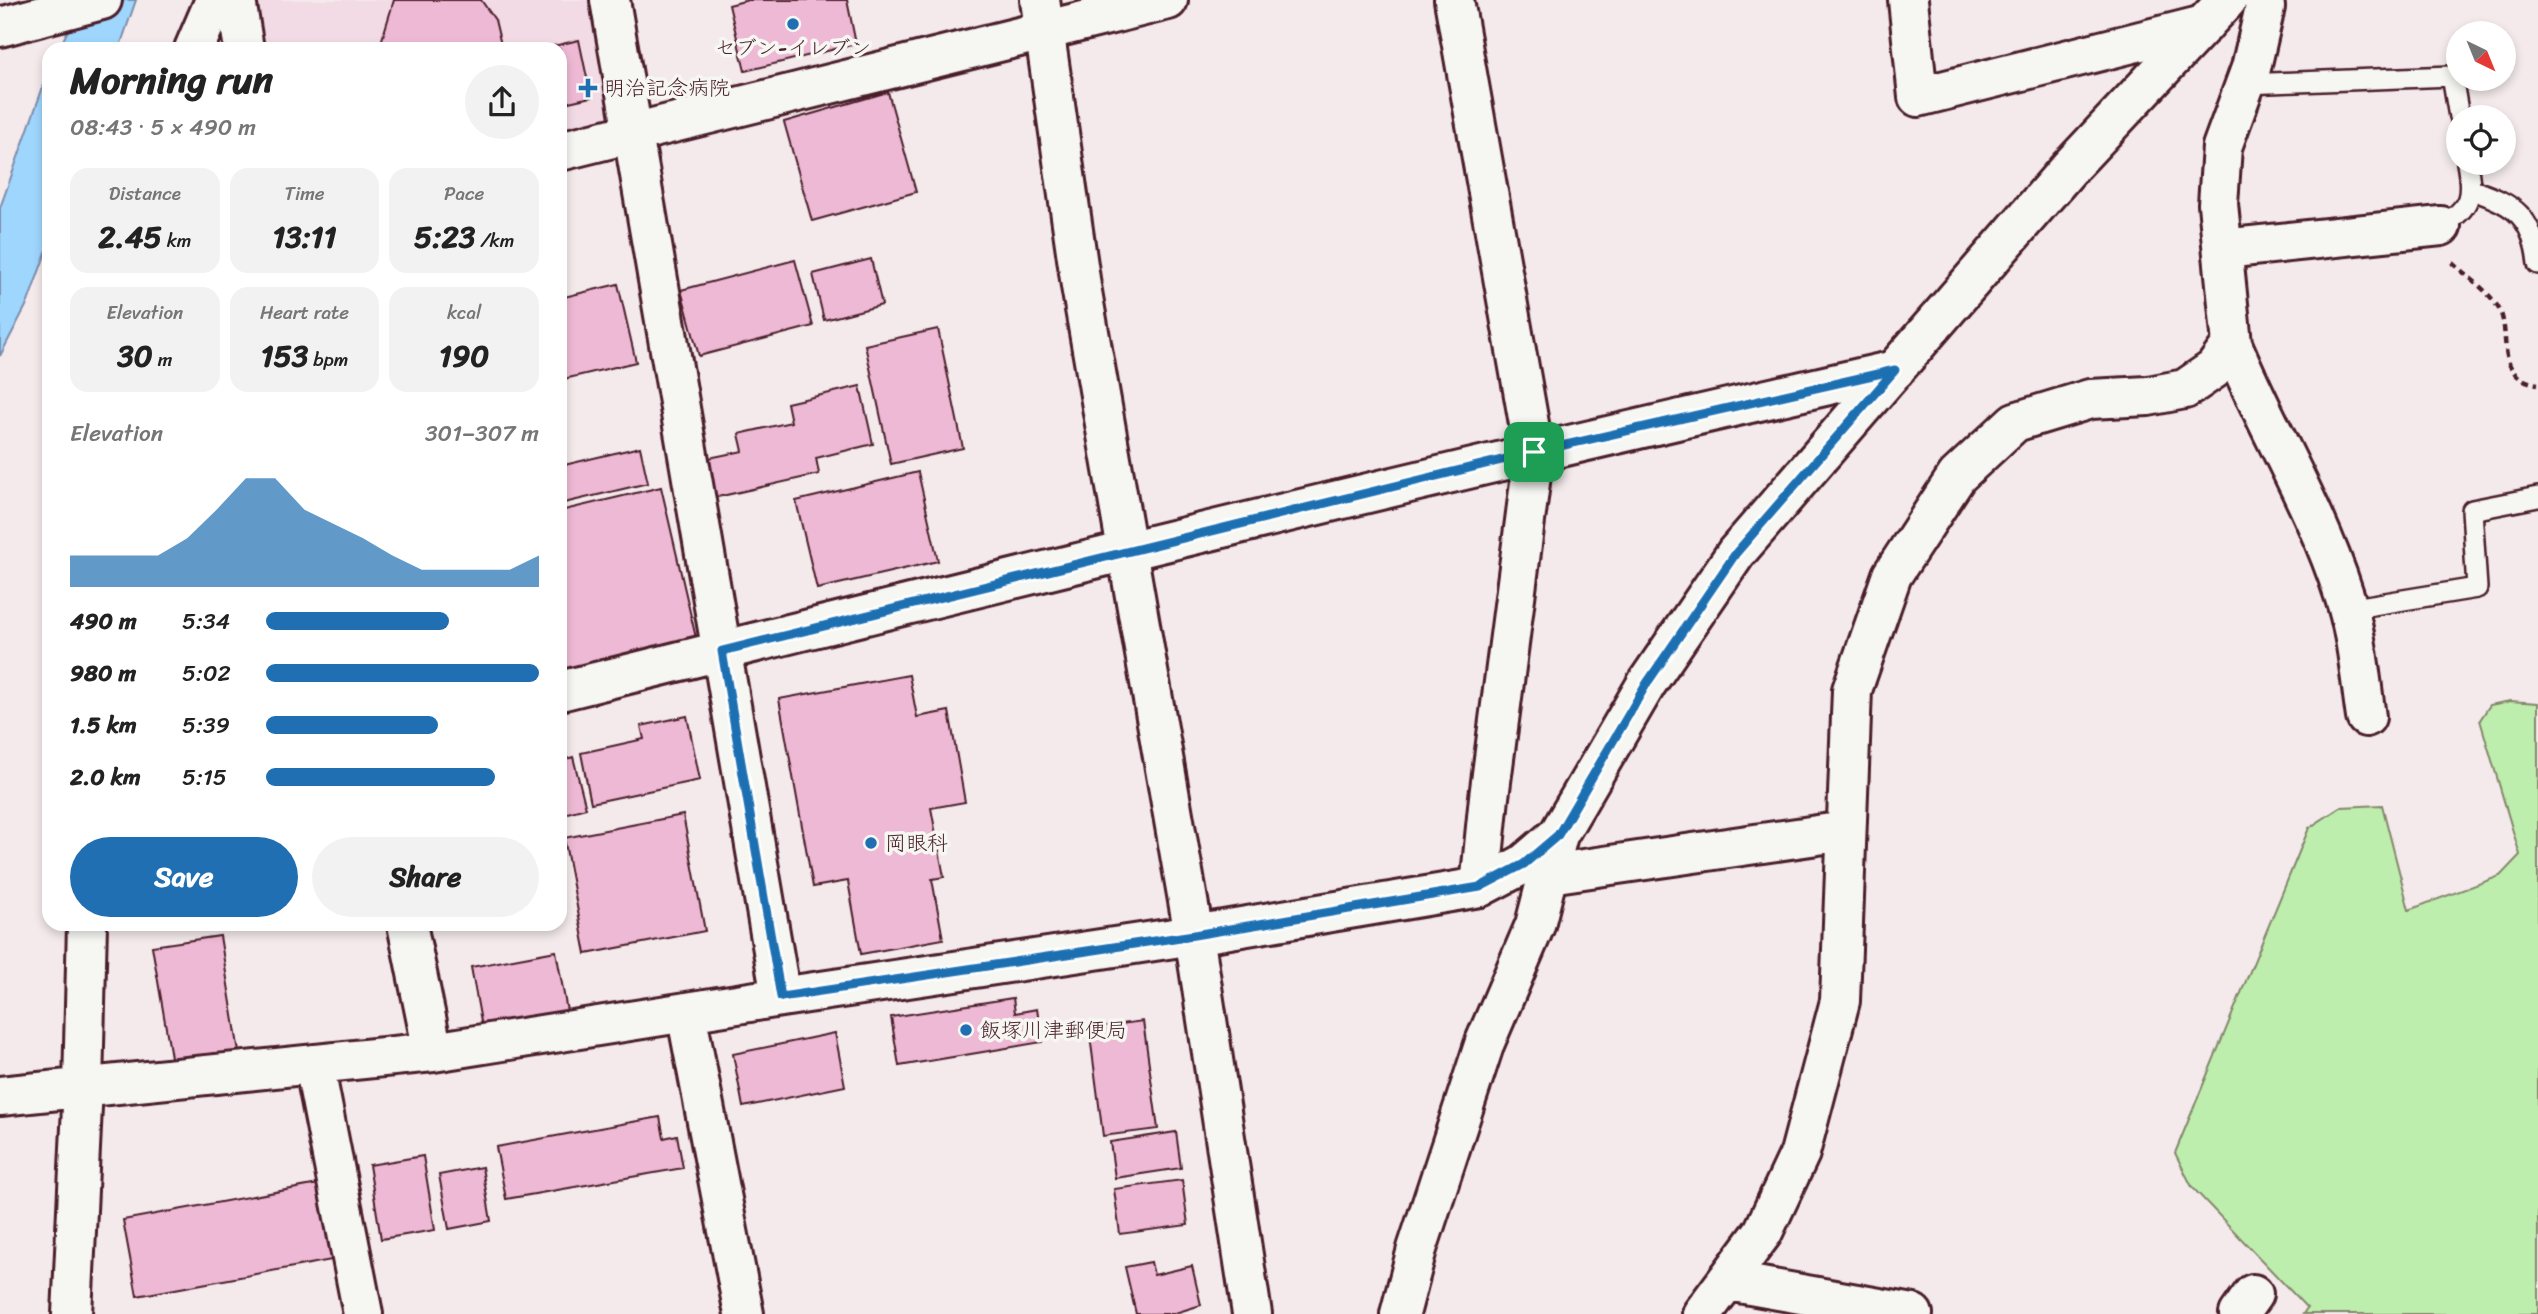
<!DOCTYPE html>
<html lang="en">
<head>
<meta charset="utf-8">
<style>
	:root { --surface:#fff; --page:#f2f2f2; --text:#222; --muted:#767676; --accent:#1f6fb2 }
	body { margin:0; font-family:Sriracha,"Klee One",sans-serif; background:var(--page); color:var(--text); height:100vh; display:flex; flex-direction:column; font-size:26px; white-space:nowrap }
	* { box-sizing:border-box; margin:0 }
	p { font-size:23px; color:var(--muted) }
	.icon { flex:none; width:38px; height:38px; fill:none; stroke:currentColor; stroke-width:2; stroke-linecap:round; stroke-linejoin:round }
	.map { position:relative; flex:1; overflow:hidden }
	.drawer { position:absolute; left:42px; top:42px; width:525px; height:889px; display:flex; flex-direction:column; background:var(--surface); border-radius:21px; box-shadow:0 4px 10px #0003 }
	.drawer>* { flex:none }
	.needle { width:46px; rotate:137deg }
	.controls { position:absolute; left:2446px; top:21px; display:grid; gap:14px }
	.controls a { display:grid; place-items:center; width:70px; height:70px; border-radius:50%; background:var(--surface); box-shadow:0 4px 10px #0003; font-size:35px }
	.pin { position:absolute; display:grid; place-items:center; width:60px; height:60px; color:#fff; margin:-30px; border-radius:14px; box-shadow:0 4px 10px #0006 }
	.round { display:grid; place-items:center; flex:none; width:74px; height:74px; border-radius:37px; background:var(--page) }
	.head { display:flex; align-items:center; justify-content:space-between; height:119px; padding:0 28px }
	h1 { font-size:38px; font-weight:700; line-height:52px }
	.stats { display:grid; grid-template-columns:repeat(3,1fr); gap:10px; height:119px; padding:7px 28px }
	.stats div { display:grid; align-content:center; border-radius:18px; background:var(--page); text-align:center }
	.stats b { font-size:30px; font-weight:700 }
	.stats small { font-size:19px; font-weight:400 }
	.stats p { font-size:19px }
	.chart { height:196px; padding:14px 28px }
	.chart p { display:flex; justify-content:space-between }
	.chart svg { width:100%; height:126px; margin-top:7px; fill:var(--accent); opacity:.7 }
	.action { display:flex; gap:14px; margin-top:auto; padding:14px 28px }
	.action a { flex:1; height:80px; border-radius:42px; background:var(--accent); color:#fff; font-size:28px; font-weight:700; line-height:80px; text-align:center }
	.action a+a { background:var(--page); color:var(--text) }
	ul { padding:0 28px; list-style:none; font-size:23px }
	li { display:grid; grid-template-columns:112px 84px 1fr; align-items:center; height:52px }
	li i { height:18px; border-radius:9px; background:var(--accent) }
	.map>svg:first-child { display:block }
	.built { fill:#f2dbe5 }
	.green { fill:#bdeead; stroke:#84866c; stroke-width:2 }
	.water { fill:#9fd6fe; stroke:#7d8daa; stroke-width:2 }
	.building { fill:#eeb9d4; stroke:#4a1f2b; stroke-width:2 }
	.lines { fill:none; stroke-linecap:round; stroke-linejoin:round }
	.service-casing { stroke:#4a1f2b; stroke-width:24 }
	.minor-casing { stroke:#4a1f2b; stroke-width:44 }
	.tertiary-casing { stroke:#4a1f2b; stroke-width:44 }
	.trunk-casing { stroke:#4a1f2b; stroke-width:44 }
	.path { stroke:#4a1f2b; stroke-width:4.5; stroke-dasharray:7 5; stroke-linecap:butt }
	.service { stroke:#f6f6f2; stroke-width:19 }
	.minor { stroke:#f6f6f2; stroke-width:38 }
	.tertiary { stroke:#f6f6f2; stroke-width:38 }
	.trunk { stroke:#f6f6f2; stroke-width:38 }
	.route-casing { stroke:#fff; stroke-width:14 }
	.route { stroke:#1f6fb2; stroke-width:9 }
	.poi-dot { fill:#1f6fb2; stroke:#f6f6f2; stroke-width:2.5 }
	.labels { text-anchor:middle; stroke-width:7; stroke-linejoin:round; paint-order:stroke }
	.poi-label { font-size:21px; fill:#4a1f2b; stroke:#f6f6f2; text-anchor:start }
</style>
</head>
<body>
<div class="map">
<svg width="2538" height="1314" viewBox="0 0 2538 1314">
	<rect width="100%" height="100%" fill="#f4eaec"/>
	<filter id="ink" filterUnits="userSpaceOnUse"><feTurbulence type="fractalNoise" baseFrequency=".0143" numOctaves="2"/><feDisplacementMap in="SourceGraphic" scale="14" xChannelSelector="R" yChannelSelector="G"/><feConvolveMatrix kernelMatrix="1 2 1 2 8 2 1 2 1" color-interpolation-filters="sRGB"/></filter>
	<g filter="url(#ink)">
		<!-- built -->
		<path class="built" d="M260 0H601L623 126 560 142V49H255L247 3Z"/>
		<!-- green -->
		<path class="green" d="M2510 701 2538 703V1314H2303L2307 1308 2192 1187 2175 1153 2309 828 2341 807 2382 805 2409 910 2500 876 2520 855 2480 720 2490 705Z"/>
		<!-- water -->
		<path class="water" d="M82 0H136L119 49H59Z
			M49 70V244L28 302 0 356V208Z"/>
		<!-- building -->
		<path class="building" d="M394 0H481L495 20 502 49H364L380 46Z
			M748 0H847L856 44 745 71 729 5Z
			M579 40 591 97 560 104V49H541Z
			M888 92 916 192 812 221 784 122Z
			M871 259 882 305 824 320 813 274Z
			M795 260 813 326 699 356 681 290Z
			M618 284 636 362 560 380V298Z
			M938 329 963 448 891 464 865 345Z
			M860 386 873 444 816 458 819 474 713 498 704 459 743 451 739 434 791 422 787 403Z
			M640 447 648 483 560 504V466Z
			M918 472 938 561 817 589 796 501Z
			M661 487 696 638 560 670V511Z
			M909 675 917 717 949 711 965 802 931 808 944 877 932 879 943 939 861 954 848 881 813 887 779 699Z
			M687 716 700 780 591 803 581 753 644 739 641 726Z
			M573 757 586 808 560 815V761Z
			M683 815 705 931 586 954 564 838Z
			M220 936 239 1052 172 1063 152 946Z
			M556 951 567 1011 482 1027 471 967Z
			M1013 998 1015 1013 1037 1009 1042 1042 899 1066 891 1017Z
			M1143 1021 1158 1129 1103 1136 1089 1028Z
			M835 1033 845 1086 743 1107 733 1054Z
			M660 1117 664 1138 677 1135 683 1168 506 1199 496 1147Z
			M1176 1132 1181 1168 1115 1178 1110 1142Z
			M423 1156 435 1230 381 1239 369 1165Z
			M482 1167 491 1221 449 1229 439 1175Z
			M1182 1180 1188 1225 1120 1234 1114 1189Z
			M324 1183 337 1259 137 1296 123 1220Z
			M1151 1262 1154 1275 1192 1266 1201 1305 1172 1314H1136L1125 1267Z"/>
		<g class="lines">
			<!-- service casing -->
			<g class="service-casing">
				<path id="service" d="M2245 84 2452 76 2459 117
					M2472 190C2515 204 2533 217 2538 264
					M2441 226C2471 208 2473 196 2467 163
					M2348 609 2477 588 2472 510 2538 497"/>
			</g>
			<!-- minor casing -->
			<g class="minor-casing">
				<path id="minor" d="M236 0 244 49
					M610 0 781 997
					M1454 0 1534 452 1489 797 1480 887
					M1908 0 1918 97 2204 25
					M194 49 215 0
					M560 151 1168 0
					M2223 249 2441 226
					M2232 344C2267 429 2316 507 2344 595 2357 633 2360 677 2366 717
					M560 691C1004 580 1448 471 1895 370
					M1549 874 1845 831
					M407 924 433 1052
					M686 1012 744 1314
					M314 1064 363 1314
					M0 1096 433 1052 781 997 1194 935
					M1728 1281 1913 1314
					M72 1314 83 1086 87 924
					M1702 1314 1763 1232 1800 1153 1840 1001 1852 690 1892 575 1957 476 2015 422 2090 399 2148 396 2185 389 2214 369 2232 344 2218 204 2222 147 2251 68 2265 7 2263 0
					M2239 1314 2253 1294"/>
			</g>
			<!-- tertiary casing -->
			<g class="tertiary-casing">
				<path id="tertiary" d="M1040 0 1081 286 1194 935 1252 1314
					M1194 935 1480 887 1524 864 1558 835
					M1400 1314 1417 1249 1485 1042 1535 925 1558 835 1647 683 1736 553 2070 167 2227 0"/>
			</g>
			<!-- trunk casing -->
			<g class="trunk-casing">
				<path id="trunk" d="M0 27 102 0"/>
			</g>
			<!-- path -->
			<path class="path" d="M2452 263C2467 276 2489 291 2499 309 2512 333 2493 378 2538 384"/>
			<!-- service -->
			<use href="#service" class="service"/>
			<!-- minor -->
			<use href="#minor" class="minor"/>
			<!-- tertiary -->
			<use href="#tertiary" class="tertiary"/>
			<!-- trunk -->
			<use href="#trunk" class="trunk"/>
		</g>
	</g>
	<g class="lines" filter="url(#ink)">
		<!-- route casing -->
		<g class="route-casing">
			<path id="route" d="M1895 370 1736 553 1647 683 1558 835 1524 864 1480 887 1194 935 781 997 722 651 1534 452Z"/>
		</g>
		<!-- route -->
		<use href="#route" class="route"/>
	</g>
	<!-- markers -->
	<g class="poi-dot">
		<circle cx="793" cy="24" r="7"/>
		<path d="M584.5 77.5h7v7h7v7h-7v7h-7v-7h-7v-7h7z"/>
		<circle cx="871" cy="843" r="7"/>
		<circle cx="966" cy="1030" r="7"/>
	</g>
	<g class="labels">
		<!-- poi labels -->
		<g class="poi-label">
			<text x="793" y="55" text-anchor="middle">セブン-イレブン</text>
			<text x="604" y="95">明治記念病院</text>
			<text x="885" y="850">岡眼科</text>
			<text x="980" y="1037">飯塚川津郵便局</text>
		</g>
	</g>
</svg>
<div class="controls">
<a><svg class="needle" viewBox="-14 -14 28 28"><path d="M0-13l5 13h-10z" fill="#e53935"/><path d="M0 13l5-13h-10z" fill="#767676"/></svg></a>
<a><svg class="icon" aria-label="locate" viewBox="0 0 24 24"><circle cx="12" cy="12" r="6"/><path d="M12 2v4M12 18v4M2 12h4M18 12h4"/></svg></a>
</div>
<div class="pin" style="left:1534px;top:452px;background:#1e9e55"><svg class="icon" aria-label="arrive" viewBox="0 0 24 24"><path d="M6 21V4h12l-3 4 3 4H6"/></svg></div>
<section class="drawer">
<div class="head"><div><h1>Morning run</h1><p>08:43 · 5 × 490 m</p></div><a class="round"><svg class="icon" aria-label="share" viewBox="0 0 24 24"><path d="M12 15V3M7 8l5-5 5 5M5 13v7h14v-7"/></svg></a></div>
<div class="stats">
<div><p>Distance</p><b>2.45<small> km</small></b></div>
<div><p>Time</p><b>13:11</b></div>
<div><p>Pace</p><b>5:23<small> /km</small></b></div>
</div>
<div class="stats">
<div><p>Elevation</p><b>30<small> m</small></b></div>
<div><p>Heart rate</p><b>153<small> bpm</small></b></div>
<div><p>kcal</p><b>190</b></div>
</div>
<div class="chart"><p><span>Elevation</span>301–307 m</p>
<svg viewBox="0 0 160 44" preserveAspectRatio="none"><path d="M0 44V33L10 33L20 33L30 33L40 27L50 17L60 6L70 6L80 17L90 22L100 27L110 33L120 38L130 38L140 38L150 38L160 33V44z"/></svg>
</div>
<ul>
<li><b>490 m</b>5:34<i style="width:67%"></i></li>
<li><b>980 m</b>5:02<i style="width:100%"></i></li>
<li><b>1.5 km</b>5:39<i style="width:63%"></i></li>
<li><b>2.0 km</b>5:15<i style="width:84%"></i></li>
</ul>
<div class="action"><a>Save</a><a>Share</a></div>
</section>
</div>
</body>
</html>
